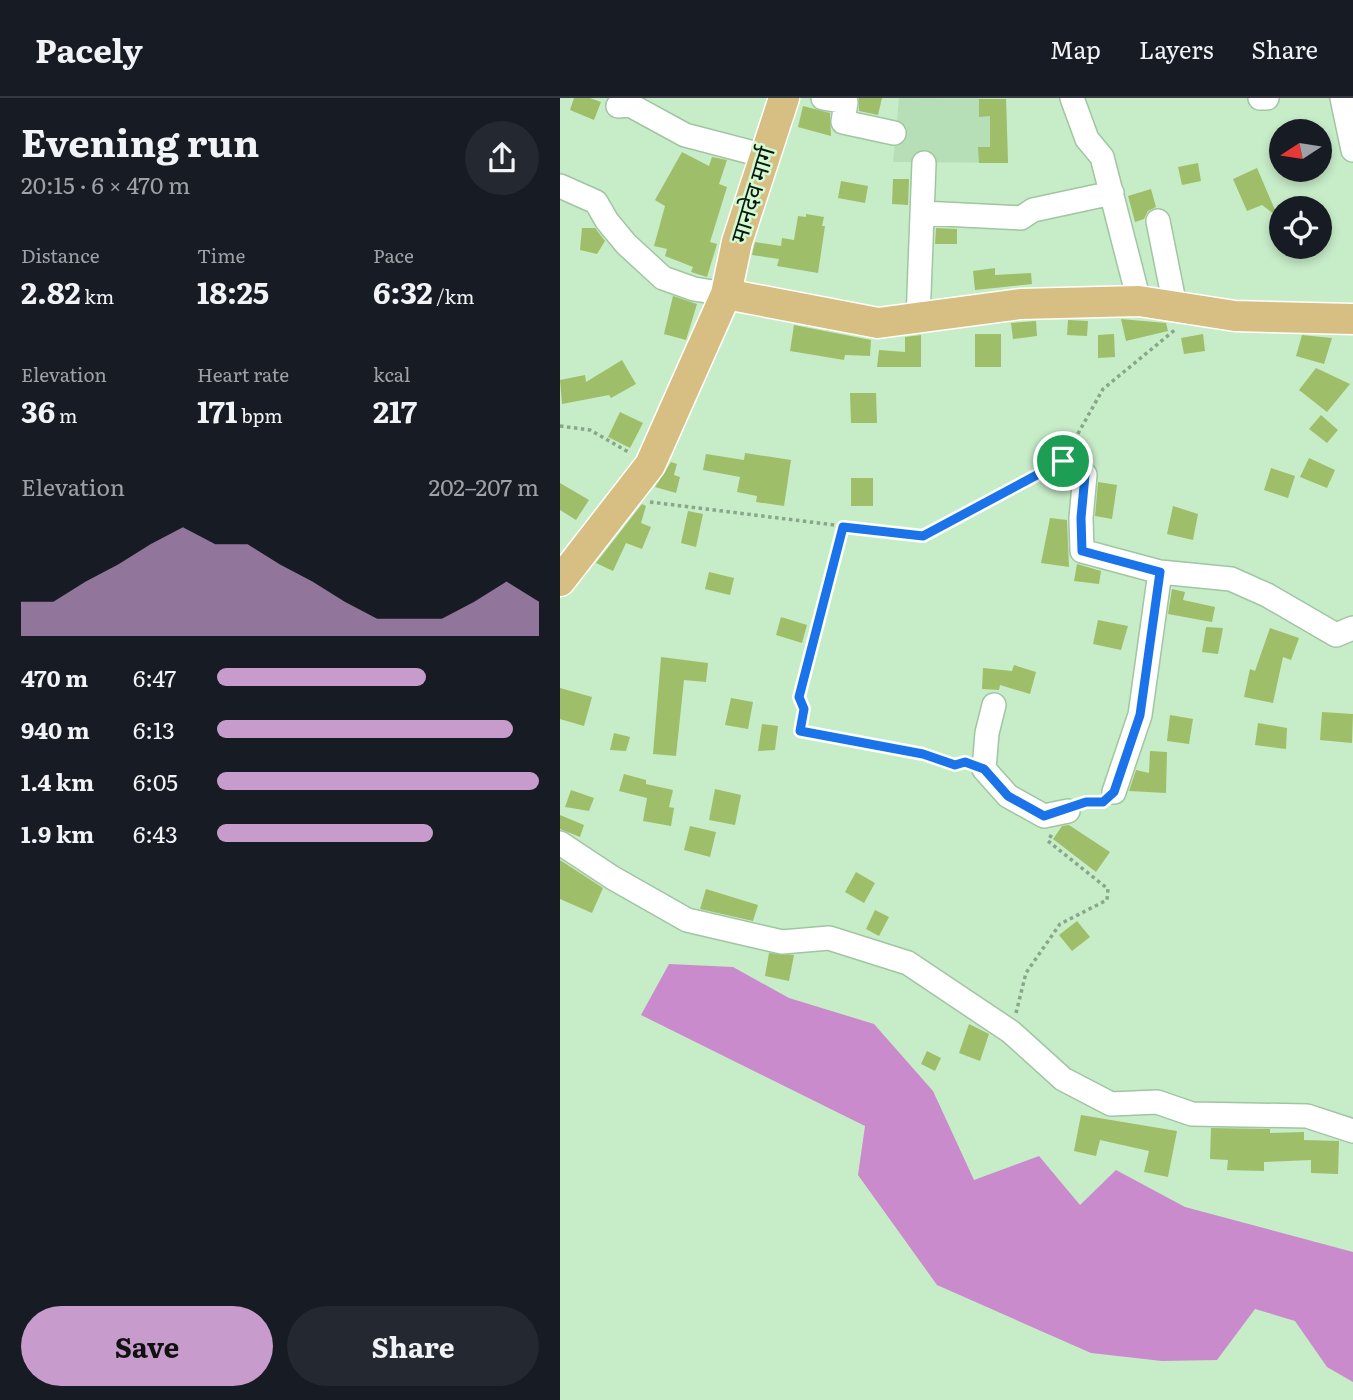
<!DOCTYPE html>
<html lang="en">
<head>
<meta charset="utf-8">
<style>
	:root { --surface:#171b24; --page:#242831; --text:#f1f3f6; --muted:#9ea1a6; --line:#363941; --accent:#c79ccc }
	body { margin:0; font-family:Literata,"Noto Sans Devanagari",serif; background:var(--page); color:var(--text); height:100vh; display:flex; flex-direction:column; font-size:26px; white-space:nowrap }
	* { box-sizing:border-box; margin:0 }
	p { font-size:23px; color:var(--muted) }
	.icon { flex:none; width:38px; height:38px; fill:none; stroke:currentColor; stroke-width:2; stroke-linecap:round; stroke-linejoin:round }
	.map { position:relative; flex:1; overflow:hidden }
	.panel { display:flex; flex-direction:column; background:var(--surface); width:560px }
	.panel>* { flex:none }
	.needle { width:46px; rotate:258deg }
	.fabs { position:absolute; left:709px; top:21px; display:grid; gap:14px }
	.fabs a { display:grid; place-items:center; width:63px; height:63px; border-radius:50%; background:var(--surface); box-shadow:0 4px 10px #0003; font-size:35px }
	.pin { position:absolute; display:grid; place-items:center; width:60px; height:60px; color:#fff; margin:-30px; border:4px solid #fff; border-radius:50%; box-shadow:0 2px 7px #0007 }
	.round { display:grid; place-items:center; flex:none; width:74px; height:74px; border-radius:37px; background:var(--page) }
	.overview { display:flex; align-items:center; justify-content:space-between; height:119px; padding:0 21px }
	h1 { font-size:38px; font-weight:700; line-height:52px }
	.stats { display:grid; grid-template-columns:repeat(3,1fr); gap:10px; height:119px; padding:7px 21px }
	.stats div { display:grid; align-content:center }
	.stats b { font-size:30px; font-weight:700 }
	.stats small { font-size:19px; font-weight:400 }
	.stats p { font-size:19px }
	.chart { height:196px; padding:14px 21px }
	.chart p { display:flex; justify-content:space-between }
	.chart svg { width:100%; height:126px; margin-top:7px; fill:var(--accent); opacity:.7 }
	.cta { display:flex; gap:14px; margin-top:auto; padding:14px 21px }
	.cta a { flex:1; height:80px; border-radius:42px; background:var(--accent); color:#111; font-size:28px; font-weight:700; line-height:80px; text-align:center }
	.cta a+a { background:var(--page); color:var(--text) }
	ul { padding:0 21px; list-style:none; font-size:23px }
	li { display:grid; grid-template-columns:112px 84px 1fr; align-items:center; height:52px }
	li i { height:18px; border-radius:9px; background:var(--accent) }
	header { display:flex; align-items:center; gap:42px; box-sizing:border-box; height:98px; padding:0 35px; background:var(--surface); border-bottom:2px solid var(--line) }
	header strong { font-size:33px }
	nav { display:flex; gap:38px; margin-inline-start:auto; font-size:24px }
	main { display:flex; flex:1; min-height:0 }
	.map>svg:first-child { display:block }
	.built { fill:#b6dfb7 }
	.forest { fill:#ca8bcc }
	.building { fill:#9fbe69 }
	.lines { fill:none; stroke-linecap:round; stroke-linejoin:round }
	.minor-casing { stroke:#a1c5a2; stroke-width:26 }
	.major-casing { stroke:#fff; stroke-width:33 }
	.path { stroke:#89a68a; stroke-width:3.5; stroke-dasharray:3.5 3.5; stroke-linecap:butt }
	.minor { stroke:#fff; stroke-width:23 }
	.major { stroke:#d7bf84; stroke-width:30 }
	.route-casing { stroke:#fff; stroke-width:14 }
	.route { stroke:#1a73e8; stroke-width:9 }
	.labels { text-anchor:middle; stroke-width:5; stroke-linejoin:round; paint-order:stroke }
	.street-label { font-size:24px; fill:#0b180c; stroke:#d4f9d5 }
</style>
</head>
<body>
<header>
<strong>Pacely</strong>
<nav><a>Map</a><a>Layers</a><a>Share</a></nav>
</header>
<main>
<section class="panel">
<div class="overview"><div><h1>Evening run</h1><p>20:15 · 6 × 470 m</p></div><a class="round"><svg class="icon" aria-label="share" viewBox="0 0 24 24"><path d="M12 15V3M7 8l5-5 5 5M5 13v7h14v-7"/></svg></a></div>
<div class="stats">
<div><p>Distance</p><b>2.82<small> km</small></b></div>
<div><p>Time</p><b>18:25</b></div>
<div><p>Pace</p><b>6:32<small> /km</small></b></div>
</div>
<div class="stats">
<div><p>Elevation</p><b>36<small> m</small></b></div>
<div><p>Heart rate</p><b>171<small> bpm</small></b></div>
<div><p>kcal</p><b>217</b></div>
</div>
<div class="chart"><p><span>Elevation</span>202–207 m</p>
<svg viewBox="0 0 160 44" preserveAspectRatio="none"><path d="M0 44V32L10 32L20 25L30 19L40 12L50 6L60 12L70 12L80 19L90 25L100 32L110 38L120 38L130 38L140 32L150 25L160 32V44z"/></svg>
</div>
<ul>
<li><b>470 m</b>6:47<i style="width:65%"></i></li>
<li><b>940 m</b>6:13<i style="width:92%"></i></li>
<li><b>1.4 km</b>6:05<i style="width:100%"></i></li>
<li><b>1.9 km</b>6:43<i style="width:67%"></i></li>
</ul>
<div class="cta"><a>Save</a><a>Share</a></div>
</section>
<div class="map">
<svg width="793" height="1302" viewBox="0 0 793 1302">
	<rect width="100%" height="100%" fill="#c7ecc8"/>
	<!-- built -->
	<path class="built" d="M339 0 446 1 448 65 333 64Z"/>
	<!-- forest -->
	<path class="forest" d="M109 866 173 869 229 900 314 926 373 993 414 1082 479 1058 520 1107 556 1072 625 1109 793 1154V1284L767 1269 735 1223 695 1211 657 1262 602 1263 531 1255 377 1187 298 1077 305 1028 81 917Z"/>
	<!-- building -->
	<path class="building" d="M14 0H30L41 4 34 22 10 12Z
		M299 0H322L318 17 299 13Z
		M419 1H446L448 65H419L418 49H430V18L419 19Z
		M243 8 270 15 271 38 238 29Z
		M122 54 149 68 152 59 167 62 159 86 167 89 150 144 157 146 147 179 131 174 133 169 105 158 107 151 94 148 105 108 95 102Z
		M638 65 641 83 622 87 618 69Z
		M697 70 718 119 702 107 687 113 673 81Z
		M333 81H349L348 107 332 106Z
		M281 83 308 88 305 105 278 100Z
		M591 91 596 109 588 113 584 121 575 124 568 98Z
		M246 116 264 119 262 128H265L258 175 217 168 219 161 192 157 195 144 221 148 222 140 234 142 238 118 246 119Z
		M22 130H35L45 143 37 156 20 152Z
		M376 130 397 131V146H375Z
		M435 170V177L471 175 472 186 415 192 413 173Z
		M113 198 137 206 126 242 104 236Z
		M561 221 606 225 608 233 566 243Z
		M508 222 528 223 527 238 507 237Z
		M476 223 477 238 453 241 451 225Z
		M234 227 311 242 310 258 285 257 284 262 230 253Z
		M415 236H441V269H415Z
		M554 236 555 259 538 260V237Z
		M643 236 645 253 624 256 621 240Z
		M361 237V269H317L319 252 345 254V239Z
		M742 237 772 240 764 266 736 258Z
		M62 262 76 286 51 300 49 297 2 306 0 282 25 277 26 284Z
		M756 270 790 286 767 314 739 292Z
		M290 295H316L317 325H291Z
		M60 314 83 325 70 350 48 339Z
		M761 317 778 332 767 345 749 331Z
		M185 355 231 362 224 408 196 404 197 398 177 394 180 379 143 372 146 356 184 362Z
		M749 360 775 372 767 390 740 379Z
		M111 364 117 366 114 377 120 379 116 395 95 389Z
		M711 370 735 378 728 400 704 392Z
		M291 380H313V408H291Z
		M538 384 557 387 552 421 535 418Z
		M0 385 29 402 16 422 0 412Z
		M82 406 86 408 81 425 91 429 82 451 66 445 53 473 36 465Z
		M613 408 638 416 633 442 607 436Z
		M128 413 143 416 136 449 121 445Z
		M490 420 507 422 509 469 481 465Z
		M517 466 541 473 539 486 514 483Z
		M149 474 174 480 170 497 145 491Z
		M612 491 625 494 623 502 655 509 652 524 608 516Z
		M221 519 247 527 242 545 216 537Z
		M538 522 568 528 561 552 533 546Z
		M646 529 663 530 658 556 642 554Z
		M710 530 739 540 731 562 723 559 713 605 684 599 690 571 695 573Z
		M101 559 148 565 146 584 124 582 116 658 93 656Z
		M454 567 476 574 470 596 440 587 439 592 422 591 423 570 452 573Z
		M0 590 32 599 24 628 0 621Z
		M171 600 193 604 188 631 165 627Z
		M762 614 793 616 792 645 760 642Z
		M610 617 633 621 629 646 607 643Z
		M698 625 727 630 726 651 695 647Z
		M202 626 218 628 215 652 198 653Z
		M54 635 70 639 66 653 50 652Z
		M590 653 607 654 606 695 569 693 576 672 589 675Z
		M64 676 86 682V686L113 692 109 709 114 710 111 728 83 723 87 700 59 693Z
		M155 691 181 697 175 727 149 722Z
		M11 692 34 700 29 713 5 709Z
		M0 717 24 727 20 739 0 731Z
		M509 727 550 754 536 774 493 741 502 728Z
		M130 728 156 734 150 759 124 752Z
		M0 762 43 790 32 815 0 801Z
		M296 774 315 785 304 805 285 794Z
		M146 791 198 807 193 823 140 811Z
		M315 812 329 819 319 838 306 831Z
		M517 823 530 839 512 853 499 837Z
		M209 855 234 857 229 883 205 878Z
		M409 926 429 936 420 963 399 955Z
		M367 953 381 960 375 973 361 966Z
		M521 1017 617 1033 608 1079 584 1074 589 1053 540 1042 536 1058 514 1053Z
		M651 1030 710 1031V1035L744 1034V1042L779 1043 778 1076 751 1075V1062L704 1064V1073L667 1072 668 1062 650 1061Z"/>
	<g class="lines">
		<!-- minor casing -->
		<g class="minor-casing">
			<path id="minor" d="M263 0 286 4 283 24 334 35
				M512 0 527 41 542 59 579 203
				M700 0H707
				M782 0 793 52
				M58 8 70 7 125 37 205 58
				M0 88 36 104 47 123 66 146 103 180 134 191 166 196
				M362 115 461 120 473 112 552 95
				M598 123 615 208
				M358 222 364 65
				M503 364 525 377 521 420 522 453 600 474
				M434 607 427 635 424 671 448 698 484 718 508 713
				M554 694 580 617 600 474 671 481 707 497 776 537 793 530
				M0 745 53 780 127 822 222 844 269 840 348 865 451 934 503 981 551 1006 597 1004 632 1016 747 1018 793 1033"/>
		</g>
		<!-- major casing -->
		<g class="major-casing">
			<path id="major" d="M166 196 318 225 460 206 579 203 675 218 793 221
				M0 483 90 367 166 196 177 144 224 0"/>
		</g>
		<!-- path -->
		<path class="path" d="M0 328 30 332 70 355
			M511 348 543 291 616 231
			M90 404 363 438 487 372
			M283 429 239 599 244 611 240 633 363 656 395 667 405 664
			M456 915 466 875 500 826 547 802 548 791 488 743 492 736"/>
		<!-- minor -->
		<use href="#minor" class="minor"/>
		<!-- major -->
		<use href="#major" class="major"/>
	</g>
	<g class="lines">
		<!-- route casing -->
		<g class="route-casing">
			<path id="route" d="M503 363 525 377 521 420 522 453 600 474 580 617 554 694 543 704H526L484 718 448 698 424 671 405 664 395 667 363 656 240 633 244 611 239 599 283 429 363 438Z"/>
		</g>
		<!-- route -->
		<use href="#route" class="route"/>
	</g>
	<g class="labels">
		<!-- street labels -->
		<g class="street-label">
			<text transform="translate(193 97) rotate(-73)" y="8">मानदेव मार्ग</text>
		</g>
	</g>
</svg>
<div class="fabs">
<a><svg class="needle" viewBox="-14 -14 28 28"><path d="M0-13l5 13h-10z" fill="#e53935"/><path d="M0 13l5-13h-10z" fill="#9ea1a6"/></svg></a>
<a><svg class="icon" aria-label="locate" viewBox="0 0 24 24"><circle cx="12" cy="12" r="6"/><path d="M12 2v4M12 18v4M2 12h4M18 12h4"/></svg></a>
</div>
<div class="pin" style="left:503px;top:363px;background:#1e9e55"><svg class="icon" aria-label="arrive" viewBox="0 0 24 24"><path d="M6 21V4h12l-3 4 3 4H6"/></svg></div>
</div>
</main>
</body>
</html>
